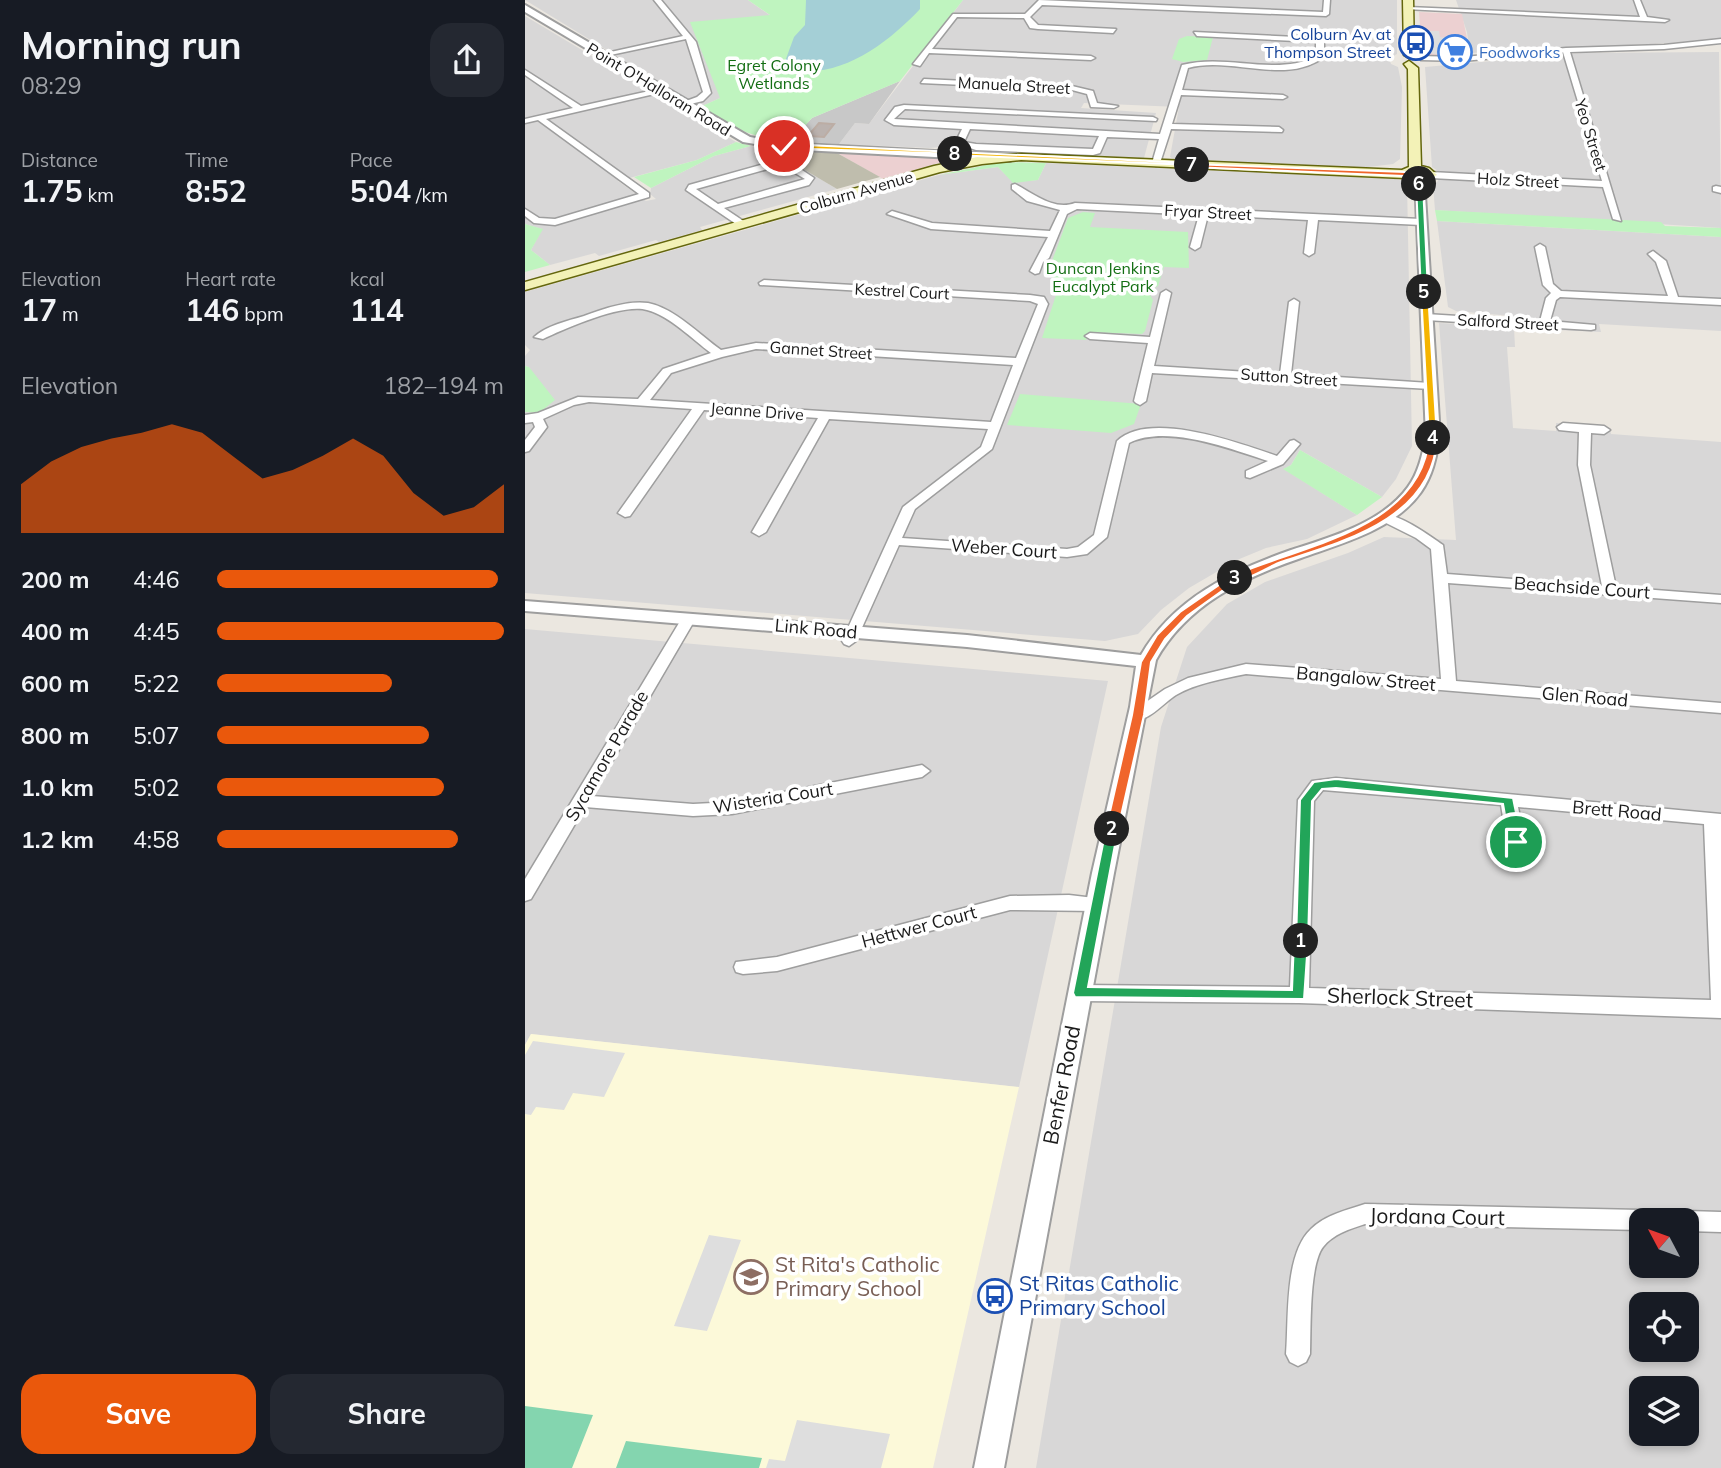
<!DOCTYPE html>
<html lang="en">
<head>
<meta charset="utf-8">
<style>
	:root { --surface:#171b24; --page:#242831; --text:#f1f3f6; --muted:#9ea1a6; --accent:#ea580c }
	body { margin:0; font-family:Mulish,sans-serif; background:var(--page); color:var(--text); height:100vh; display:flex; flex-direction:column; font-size:26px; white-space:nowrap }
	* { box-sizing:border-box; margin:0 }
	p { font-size:23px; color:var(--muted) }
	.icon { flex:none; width:38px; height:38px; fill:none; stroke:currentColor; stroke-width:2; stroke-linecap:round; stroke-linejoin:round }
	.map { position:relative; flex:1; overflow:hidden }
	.drawer { display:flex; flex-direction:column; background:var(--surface); width:525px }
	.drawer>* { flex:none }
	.needle { width:46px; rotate:311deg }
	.fabs { position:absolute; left:1104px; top:1208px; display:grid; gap:14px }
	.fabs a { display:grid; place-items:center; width:70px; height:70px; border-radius:14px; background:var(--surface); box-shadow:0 4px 10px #0003; font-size:35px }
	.pin { position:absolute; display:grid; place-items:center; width:60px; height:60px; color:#fff; margin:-30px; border:4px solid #fff; border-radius:50%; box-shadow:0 2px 7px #0007 }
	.km { position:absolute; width:35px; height:35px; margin:-18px; border-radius:50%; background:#222; color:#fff; font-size:19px; line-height:35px; text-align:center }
	.round { display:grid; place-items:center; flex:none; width:74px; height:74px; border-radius:21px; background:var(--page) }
	.overview { display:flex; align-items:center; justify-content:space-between; height:119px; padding:0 21px }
	h1 { font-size:38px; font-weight:700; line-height:52px }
	.metrics { display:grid; grid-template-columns:repeat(3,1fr); gap:10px; height:119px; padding:7px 21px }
	.metrics div { display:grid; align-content:center }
	.metrics b { font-size:30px; font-weight:700 }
	.metrics small { font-size:19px; font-weight:400 }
	.metrics p { font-size:19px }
	.chart { height:196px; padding:14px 21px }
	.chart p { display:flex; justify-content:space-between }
	.chart svg { width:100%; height:126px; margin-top:7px; fill:var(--accent); opacity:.7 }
	.button { display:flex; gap:14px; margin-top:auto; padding:14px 21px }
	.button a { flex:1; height:80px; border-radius:21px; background:var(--accent); color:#fff; font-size:28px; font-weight:700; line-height:80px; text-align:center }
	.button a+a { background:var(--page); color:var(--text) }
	ul { padding:0 21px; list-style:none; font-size:23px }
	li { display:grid; grid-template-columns:112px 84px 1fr; align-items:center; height:52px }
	li i { height:18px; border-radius:9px; background:var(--accent) }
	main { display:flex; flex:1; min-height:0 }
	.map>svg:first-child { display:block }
	.residential { fill:#d8d7d7; fill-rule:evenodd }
	.commercial { fill:#ecd0d1 }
	.education { fill:#fcf9d9 }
	.religious { fill:#c8c8c8 }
	.construction { fill:#bfbdad }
	.park { fill:#bff4bf }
	.pitch { fill:#84d5af }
	.parking { fill:#dedede }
	.water { fill:#a4cfd6 }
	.building { fill:#bbb2ae; stroke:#bcada4; stroke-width:2 }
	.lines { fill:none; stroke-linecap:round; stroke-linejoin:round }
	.minor-casing { stroke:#9e9e9e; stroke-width:3 }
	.tertiary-casing { stroke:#9e9e9e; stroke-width:4 }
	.secondary-casing { stroke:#64660d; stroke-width:3 }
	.minor { fill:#fff; fill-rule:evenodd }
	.tertiary { fill:#fff; fill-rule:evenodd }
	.secondary { fill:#f3f2b7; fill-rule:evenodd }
	.split-1 { fill:#22a559; stroke:#fff; stroke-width:2 }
	.split-2 { fill:#22a559; stroke:#fff; stroke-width:2 }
	.split-3 { fill:#f0652b; stroke:#fff; stroke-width:2 }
	.split-4 { fill:#f0652b; stroke:#fff; stroke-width:2 }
	.split-5 { fill:#f5b400; stroke:#fff; stroke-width:2 }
	.split-6 { fill:#22a559; stroke:#fff; stroke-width:2 }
	.split-7 { fill:#f0652b; stroke:#fff; stroke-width:2 }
	.split-8 { fill:#f5b400; stroke:#fff; stroke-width:2 }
	.split-9 { fill:#f5b400; stroke:#fff; stroke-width:2 }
	.labels { text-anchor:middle; stroke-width:7; stroke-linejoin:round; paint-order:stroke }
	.far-transit-label { font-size:16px; fill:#164399; stroke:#fff; text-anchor:end }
	.far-shop-label { font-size:16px; fill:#366cbe; stroke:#fff; text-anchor:start }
	.far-park-label { font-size:16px; fill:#136e13; stroke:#fff }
	.far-street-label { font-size:16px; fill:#1a1a1a; stroke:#fff }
	.street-label { font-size:18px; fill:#1a1a1a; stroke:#fff }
	.near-street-label { font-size:21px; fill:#1a1a1a; stroke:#fff }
	.near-education-label { font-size:21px; fill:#785e54; stroke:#fff; text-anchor:start }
	.near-transit-label { font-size:21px; fill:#164399; stroke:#fff; text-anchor:start }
</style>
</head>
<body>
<main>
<section class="drawer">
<div class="overview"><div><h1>Morning run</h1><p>08:29</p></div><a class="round"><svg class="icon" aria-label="share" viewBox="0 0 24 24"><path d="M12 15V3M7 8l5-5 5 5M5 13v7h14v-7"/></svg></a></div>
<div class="metrics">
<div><p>Distance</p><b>1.75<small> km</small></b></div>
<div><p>Time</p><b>8:52</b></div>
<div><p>Pace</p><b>5:04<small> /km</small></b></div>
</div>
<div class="metrics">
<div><p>Elevation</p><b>17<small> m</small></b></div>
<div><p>Heart rate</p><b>146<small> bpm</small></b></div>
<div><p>kcal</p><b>114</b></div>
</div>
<div class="chart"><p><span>Elevation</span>182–194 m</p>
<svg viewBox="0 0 160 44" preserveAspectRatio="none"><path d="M0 44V27L10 19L20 14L30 11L40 9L50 6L60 9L70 17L80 25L90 22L100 17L110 11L120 17L130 30L140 38L150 35L160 27V44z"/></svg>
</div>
<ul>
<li><b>200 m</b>4:46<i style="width:98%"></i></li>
<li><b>400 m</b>4:45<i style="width:100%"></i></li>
<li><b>600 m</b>5:22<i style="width:61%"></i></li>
<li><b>800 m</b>5:07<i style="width:74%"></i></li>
<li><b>1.0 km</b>5:02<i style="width:79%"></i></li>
<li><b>1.2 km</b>4:58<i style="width:84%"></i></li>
</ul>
<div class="button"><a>Save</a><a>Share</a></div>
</section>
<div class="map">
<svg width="1196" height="1468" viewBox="0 0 1196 1468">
	<rect width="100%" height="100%" fill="#ebe7e0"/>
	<!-- residential -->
	<path class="residential" d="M0 0H223L246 16 195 98 175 107Z
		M438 0H872V54L864 58 866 64 873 67 877 87 875 159 868 164 835 168 650 160 645 157 654 107 559 103 556 108 631 113 619 158 458 151 430 146 404 148 314 144 330 123 344 124ZM662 36 666 38H688L672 59 658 62Z
		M931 0H1196V38L1145 43 945 53 942 32Z
		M0 16 211 142 172 160 93 181 121 201 131 199 125 194 126 188 189 156 226 146 256 150 252 153 312 189 175 227 177 230 134 242 131 240 74 256 70 253 25 265 6 250 17 229 0 224Z
		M1194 52 1196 228 910 210 908 185 913 181V171L907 167 900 67 1056 53Z
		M521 163 870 179 882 182 887 446 871 479 857 497 775 450 766 465 759 469 832 515 782 539 741 548 712 560 664 588 636 610 613 634 580 641 0 593V412L14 413 4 367 0 366V356L5 350 0 345V292L414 175 473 167 488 182 513 180Z
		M912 221 1196 237V331L1074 324 1076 332 989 328 990 347H982L988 428 1031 431V423L1084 427 1086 434 1196 442V1468H511L636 727 662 647 702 604 740 582 823 553 859 537 931 540 914 323 989 327 987 316 931 311 923 307ZM1116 1220H1162V1265H1116ZM1116 1304H1162V1349H1116ZM1116 1388H1162V1433H1116Z
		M0 629 583 681 494 1087 6 1034 0 1045Z"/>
	<!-- commercial -->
	<path class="commercial" d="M894 12 937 14 945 53 916 57 902 55 897 52Z
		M312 153 411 157 420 161 358 179Z"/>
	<!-- education -->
	<path class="education" d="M6 1034 494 1087 408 1468H0V1045Z"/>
	<!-- religious -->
	<path class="religious" d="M375 81 344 124 330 123 314 144 266 141 287 118Z"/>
	<!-- construction -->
	<path class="construction" d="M256 150 312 153 355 177 312 189 251 153Z"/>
	<!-- park -->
	<path class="park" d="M223 0H438L375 81 287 118 266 141C224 138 210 128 175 107L195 98 165 22 245 15Z
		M662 36 688 37 682 60 658 62 647 59 654 39Z
		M211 142 226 146 189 156 126 188 109 177 172 160Z
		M476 162 521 163 513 180 488 183 473 167 414 175Z
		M910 210 1136 222 1140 226 1196 228V237L912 221Z
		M558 212 570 213 565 227 663 232 664 268 639 267 633 286 623 291 628 300 620 331 617 334 564 332 561 340 517 338 531 295 527 261 543 218Z
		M0 224 18 229 6 250 25 265 0 272Z
		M0 366 4 367 30 400 14 413 0 412Z
		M495 394 616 404 609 424 586 433 482 425Z
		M775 450 857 497 832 515 758 469 766 465Z"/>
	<!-- pitch -->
	<path class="pitch" d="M0 1406 68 1415 47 1468H0Z
		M101 1441 237 1458 234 1468H91Z"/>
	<!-- parking -->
	<path class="parking" d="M896 31H914L915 37 924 38 925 49H916V55L898 52Z
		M8 1041 100 1053 79 1097 48 1093 39 1110 11 1107 6 1115 0 1114V1055Z
		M184 1235 216 1240 182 1331 149 1326Z
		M272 1420 365 1434 356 1468H241L244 1459 260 1461Z"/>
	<!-- water -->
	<path class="water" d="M281 0H395V9C361 45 310 84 258 67L269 37 280 25Z"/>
	<!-- building -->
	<path class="building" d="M294 123 309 124 299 137 283 136Z"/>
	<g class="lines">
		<!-- minor casing -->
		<g class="minor-casing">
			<path id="minor" d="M129 0H136L171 42 186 93 178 101 157 106 153 104 172 97 178 92 161 39 76 57 72 55 158 36Z
				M514 0 798 12 799 0H805L804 14 801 16 517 5 505 17 513 25 591 29 588 33 513 29 505 28 499 18 432 17 407 49 566 56 570 58 566 60 404 53 395 66 388 64 428 14H500Z
				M1109 0H1115L1122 17 1144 20 1140 22 880 9 883 7 1115 17Z
				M669 32 793 38 799 40V57C761 86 706 56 663 68L657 90 758 95 762 97 758 99 656 95 647 124 754 127 758 130 757 132 646 129 635 163 631 166 627 163 634 139 582 137 575 153 568 155 451 150 430 143 437 129 369 125 360 120 370 107 379 105 628 117 632 119 631 121 380 109 369 119 635 134 657 65C702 53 752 77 791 56V42L672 36ZM445 129 574 136 568 149 451 144 439 142Z
				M1196 39V43L1139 49 1045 52 1096 221 1088 219 1078 187 906 178 902 175 906 172 1077 181 1038 52 938 61 896 60 893 56 938 57 1041 48 1139 45Z
				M0 70 56 106 138 88V92L21 119 124 193V197L30 225 9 223 0 216V209L14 218 30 219 114 194 13 120 0 123V119L48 108 0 75Z
				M399 79 547 86 568 91 572 103 593 106 589 108 566 107 562 94 547 90 396 83Z
				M250 161 265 162 289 178 284 185 199 208 220 222V226H214L161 190 164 185ZM250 167H260L280 179 193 204 171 189Z
				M490 184C508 193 528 211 550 203L896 219 901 222 896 225 793 220 789 253 784 256 779 253 783 220 683 215 675 247 670 250 665 247 674 215 552 209 542 214 524 258 518 262 514 273 510 274 505 271 523 237 406 229 362 214 367 211 407 223 525 231 535 210 502 201 487 189V185Z
				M1191 186 1196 187V193L1188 191V187Z
				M1015 244 1020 247 1028 284 1036 291 1143 296 1131 262 1123 254 1128 251 1141 261 1153 297 1196 299V305L1035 297 1031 300 1025 321 1070 325V329L1066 330 901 320 896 317 901 314 1015 321 1021 298 1026 293 1018 285 1010 247Z
				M239 280 505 295 519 297 523 304 467 449 390 509 377 538 542 549 553 547 569 535 592 441C625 410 714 443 752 456L765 441 769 440 775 444 758 464 725 478 721 477V471L743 461C705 449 642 424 604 443L582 537 562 554 542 557 374 545 331 641 324 646 319 644 317 641 378 507 456 447 463 429 304 419 241 532 234 536 227 532 293 418 179 410 105 516 100 517 93 513 167 409 64 402 49 405 18 419 22 427 4 451 0 452V440L10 427 8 422 0 423V415L13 413 53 397 113 399 138 369 186 353C167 339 145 316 122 310 98 303 41 328 18 339L9 337C21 326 42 321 59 316 77 309 103 300 123 303 149 308 175 335 196 350L231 343 491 358 513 304 505 301 235 285 234 283ZM231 349 488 365 466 422 125 400 146 373 197 357Z
				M641 290 646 293 629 366 755 374 764 302 769 299 774 302 766 374 905 383 911 386 905 389 627 373 621 401 615 405 611 403 609 401 623 343 565 339 560 336 565 333 625 337 636 293Z
				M1038 423 1079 426 1085 430 1079 434 1066 433 1065 465 1091 587 1196 595V603L923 583 931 681 1196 703V713L721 674C697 679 672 683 651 695 638 703 623 723 608 719L605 715 608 711 640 689 663 678 721 664 916 679 906 549 891 538 855 520V514C872 512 904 535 918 545L922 574 1077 586 1053 465 1054 432 1034 430 1032 427Z
				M164 614 171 618 67 796 168 804 207 802 397 765 405 771 397 777 207 814 168 816 60 807 6 899 0 901V879L157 618Z
				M811 778 1196 814V1018L774 1003 555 1001 548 998 546 993 548 988 555 985 765 987 773 800 787 781ZM798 790 976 805 982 842 985 846H997L1000 842 993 807 1179 824 1186 1000 784 988 789 801Z
				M544 895 578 899 581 904 578 909 572 911 485 910 252 971 218 974 211 972 209 967 211 962 252 957 485 896Z
				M840 1204 1116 1210 1124 1213 1127 1220H1116V1230L840 1224C825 1229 808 1234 798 1247 784 1265 786 1330 785 1354L781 1362 773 1366 765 1362 761 1354C764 1319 759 1254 786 1229 800 1215 822 1210 840 1204Z
				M1162 1211 1196 1212V1232L1162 1231V1220H1152L1154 1214Z"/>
		</g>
		<!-- tertiary casing -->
		<g class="tertiary-casing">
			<path id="tertiary" d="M0 5 225 137 259 143 485 155 490 158 485 161 259 149 218 142 0 12Z
				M890 177 899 179 915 437C911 457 908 475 896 492 869 530 818 543 776 558 718 578 662 605 631 660L589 873 479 1468H449L567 873 605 707 611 666 442 647 0 611V601L442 635 616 655C648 599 706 571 766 550 806 537 857 523 883 487 894 472 897 455 901 437Z"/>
		</g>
		<!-- secondary casing -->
		<g class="secondary-casing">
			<path id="secondary" d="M878 0H888L889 55 884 58 879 55Z
				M884 61 893 68 896 166 904 168 912 175 894 183 879 178 496 160 457 164 415 172 0 290V282L409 166 457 156 496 154 877 170 884 167 883 69 879 64Z"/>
		</g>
		<!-- minor -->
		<use href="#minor" class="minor"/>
		<!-- tertiary -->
		<use href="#tertiary" class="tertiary"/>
		<!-- secondary -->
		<use href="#secondary" class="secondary"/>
	</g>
	<!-- split-1 -->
	<path class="split-1" d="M811 779 988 798 997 842 991 846 985 842 978 804 811 788 797 789 787 801 783 941 781 944H771L775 800 789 782Z"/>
	<!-- split-2 -->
	<path class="split-2" d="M587 824 593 829 563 987 767 990 769 941 776 936 783 941 779 999 550 997 548 993 581 829Z"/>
	<!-- split-3 -->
	<path class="split-3" d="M707 576 715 578 662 616 640 639 626 662 619 715 593 829 592 832H583L581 829 607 715 616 662 632 635 655 612Z"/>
	<!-- split-4 -->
	<path class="split-4" d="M908 435 912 438C908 518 820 541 756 562 742 567 722 582 707 580V576C775 546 897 529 904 438Z"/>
	<!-- split-5 -->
	<path class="split-5" d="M899 290 903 292 912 438 908 440 904 438 896 292Z"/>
	<!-- split-6 -->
	<path class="split-6" d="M894 182 898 184 903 292 899 294 896 292 891 184Z"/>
	<!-- split-7 -->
	<path class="split-7" d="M665 164 880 172 896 178 898 184 892 185 891 180 879 176 667 167Z"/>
	<!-- split-8 -->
	<path class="split-8" d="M430 152 667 163 670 165 427 155Z"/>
	<!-- split-9 -->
	<path class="split-9" d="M259 144 430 152 433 154 257 148Z"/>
	<!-- icons -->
	<defs>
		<g id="bus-ring" transform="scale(1.75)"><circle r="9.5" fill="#fff" stroke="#1a4fb4" stroke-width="1.5"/><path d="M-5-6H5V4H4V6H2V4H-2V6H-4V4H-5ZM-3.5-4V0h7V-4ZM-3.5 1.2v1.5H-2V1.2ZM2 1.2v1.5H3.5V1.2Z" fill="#1a4fb4"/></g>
		<g id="supermarket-ring" transform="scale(1.75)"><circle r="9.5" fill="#fff" stroke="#3f7fe0" stroke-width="1.5"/><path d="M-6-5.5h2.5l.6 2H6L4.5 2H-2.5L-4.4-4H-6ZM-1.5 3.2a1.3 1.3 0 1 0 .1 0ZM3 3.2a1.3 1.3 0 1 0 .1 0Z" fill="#3f7fe0"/></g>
		<g id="school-ring" transform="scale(1.75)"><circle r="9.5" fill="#fff" stroke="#8d6e63" stroke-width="1.5"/><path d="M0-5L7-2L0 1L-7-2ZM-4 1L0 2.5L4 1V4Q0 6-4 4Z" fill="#8d6e63"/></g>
	</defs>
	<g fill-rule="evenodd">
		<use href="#bus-ring" x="891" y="43"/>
		<use href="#supermarket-ring" x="930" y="52"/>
		<use href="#school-ring" x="226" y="1277"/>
		<use href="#bus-ring" x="470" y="1296"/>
	</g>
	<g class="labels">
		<!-- far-transit labels -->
		<g class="far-transit-label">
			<text x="866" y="40">Colburn Av at<tspan x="866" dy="18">Thompson Street</tspan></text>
		</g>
		<!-- far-shop labels -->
		<g class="far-shop-label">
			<text x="954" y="58">Foodworks</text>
		</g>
		<!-- far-park labels -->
		<g class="far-park-label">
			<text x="249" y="71">Egret Colony<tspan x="249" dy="18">Wetlands</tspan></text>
			<text x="578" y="274">Duncan Jenkins<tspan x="578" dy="18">Eucalypt Park</tspan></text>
		</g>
		<!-- far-street labels -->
		<g class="far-street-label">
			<text transform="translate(489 85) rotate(3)" y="6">Manuela Street</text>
			<text transform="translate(134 89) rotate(31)" y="6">Point O'Halloran Road</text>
			<text transform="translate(1066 135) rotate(73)" y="6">Yeo Street</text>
			<text transform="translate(993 180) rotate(3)" y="6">Holz Street</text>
			<text transform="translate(331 192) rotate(-16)" y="6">Colburn Avenue</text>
			<text transform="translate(683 212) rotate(3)" y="6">Fryar Street</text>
			<text transform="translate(377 291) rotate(3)" y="6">Kestrel Court</text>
			<text transform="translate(983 322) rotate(3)" y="6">Salford Street</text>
			<text transform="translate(296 350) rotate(4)" y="6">Gannet Street</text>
			<text transform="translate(764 377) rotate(4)" y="6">Sutton Street</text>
			<text transform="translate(232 411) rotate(4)" y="6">Jeanne Drive</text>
		</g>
		<!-- street labels -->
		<g class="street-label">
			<text transform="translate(479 549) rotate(4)" y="6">Weber Court</text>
			<text transform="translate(1057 588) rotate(4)" y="6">Beachside Court</text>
			<text transform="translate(291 629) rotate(5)" y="6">Link Road</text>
			<text transform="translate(841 679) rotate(5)" y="6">Bangalow Street</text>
			<text transform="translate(1060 697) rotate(5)" y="6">Glen Road</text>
			<text transform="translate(82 756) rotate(-60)" y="6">Sycamore Parade</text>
			<text transform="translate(248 798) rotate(-9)" y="6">Wisteria Court</text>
			<text transform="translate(1092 811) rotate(5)" y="6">Brett Road</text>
			<text transform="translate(394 927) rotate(-15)" y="6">Hettwer Court</text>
		</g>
		<!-- near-street labels -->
		<g class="near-street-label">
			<text transform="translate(875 998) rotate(2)" y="7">Sherlock Street</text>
			<text transform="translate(537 1085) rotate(-79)" y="7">Benfer Road</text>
			<text transform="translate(912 1217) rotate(1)" y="7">Jordana Court</text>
		</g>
		<!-- near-education labels -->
		<g class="near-education-label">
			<text x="250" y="1272">St Rita's Catholic<tspan x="250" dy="24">Primary School</tspan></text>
		</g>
		<!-- near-transit labels -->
		<g class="near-transit-label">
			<text x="494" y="1291">St Ritas Catholic<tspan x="494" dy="24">Primary School</tspan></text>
		</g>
	</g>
</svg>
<div class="fabs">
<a><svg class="needle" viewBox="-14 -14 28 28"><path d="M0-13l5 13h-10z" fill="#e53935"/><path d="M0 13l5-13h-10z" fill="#9ea1a6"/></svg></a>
<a><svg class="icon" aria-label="locate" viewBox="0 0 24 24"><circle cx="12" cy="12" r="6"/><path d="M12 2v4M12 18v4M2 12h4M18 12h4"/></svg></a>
<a><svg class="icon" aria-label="layers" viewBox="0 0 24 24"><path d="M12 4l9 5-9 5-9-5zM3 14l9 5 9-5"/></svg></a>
</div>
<div class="pin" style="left:991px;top:842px;background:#1e9e55"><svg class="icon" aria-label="arrive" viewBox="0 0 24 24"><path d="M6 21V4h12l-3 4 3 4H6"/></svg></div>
<div class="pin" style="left:259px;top:146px;background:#d93025"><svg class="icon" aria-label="check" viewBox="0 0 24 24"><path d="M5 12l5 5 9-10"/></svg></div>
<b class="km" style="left:776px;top:941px">1</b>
<b class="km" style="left:587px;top:829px">2</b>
<b class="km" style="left:710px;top:578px">3</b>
<b class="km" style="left:908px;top:438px">4</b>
<b class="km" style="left:899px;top:292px">5</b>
<b class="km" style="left:894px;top:184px">6</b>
<b class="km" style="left:667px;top:165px">7</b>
<b class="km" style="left:430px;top:154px">8</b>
</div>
</main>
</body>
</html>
